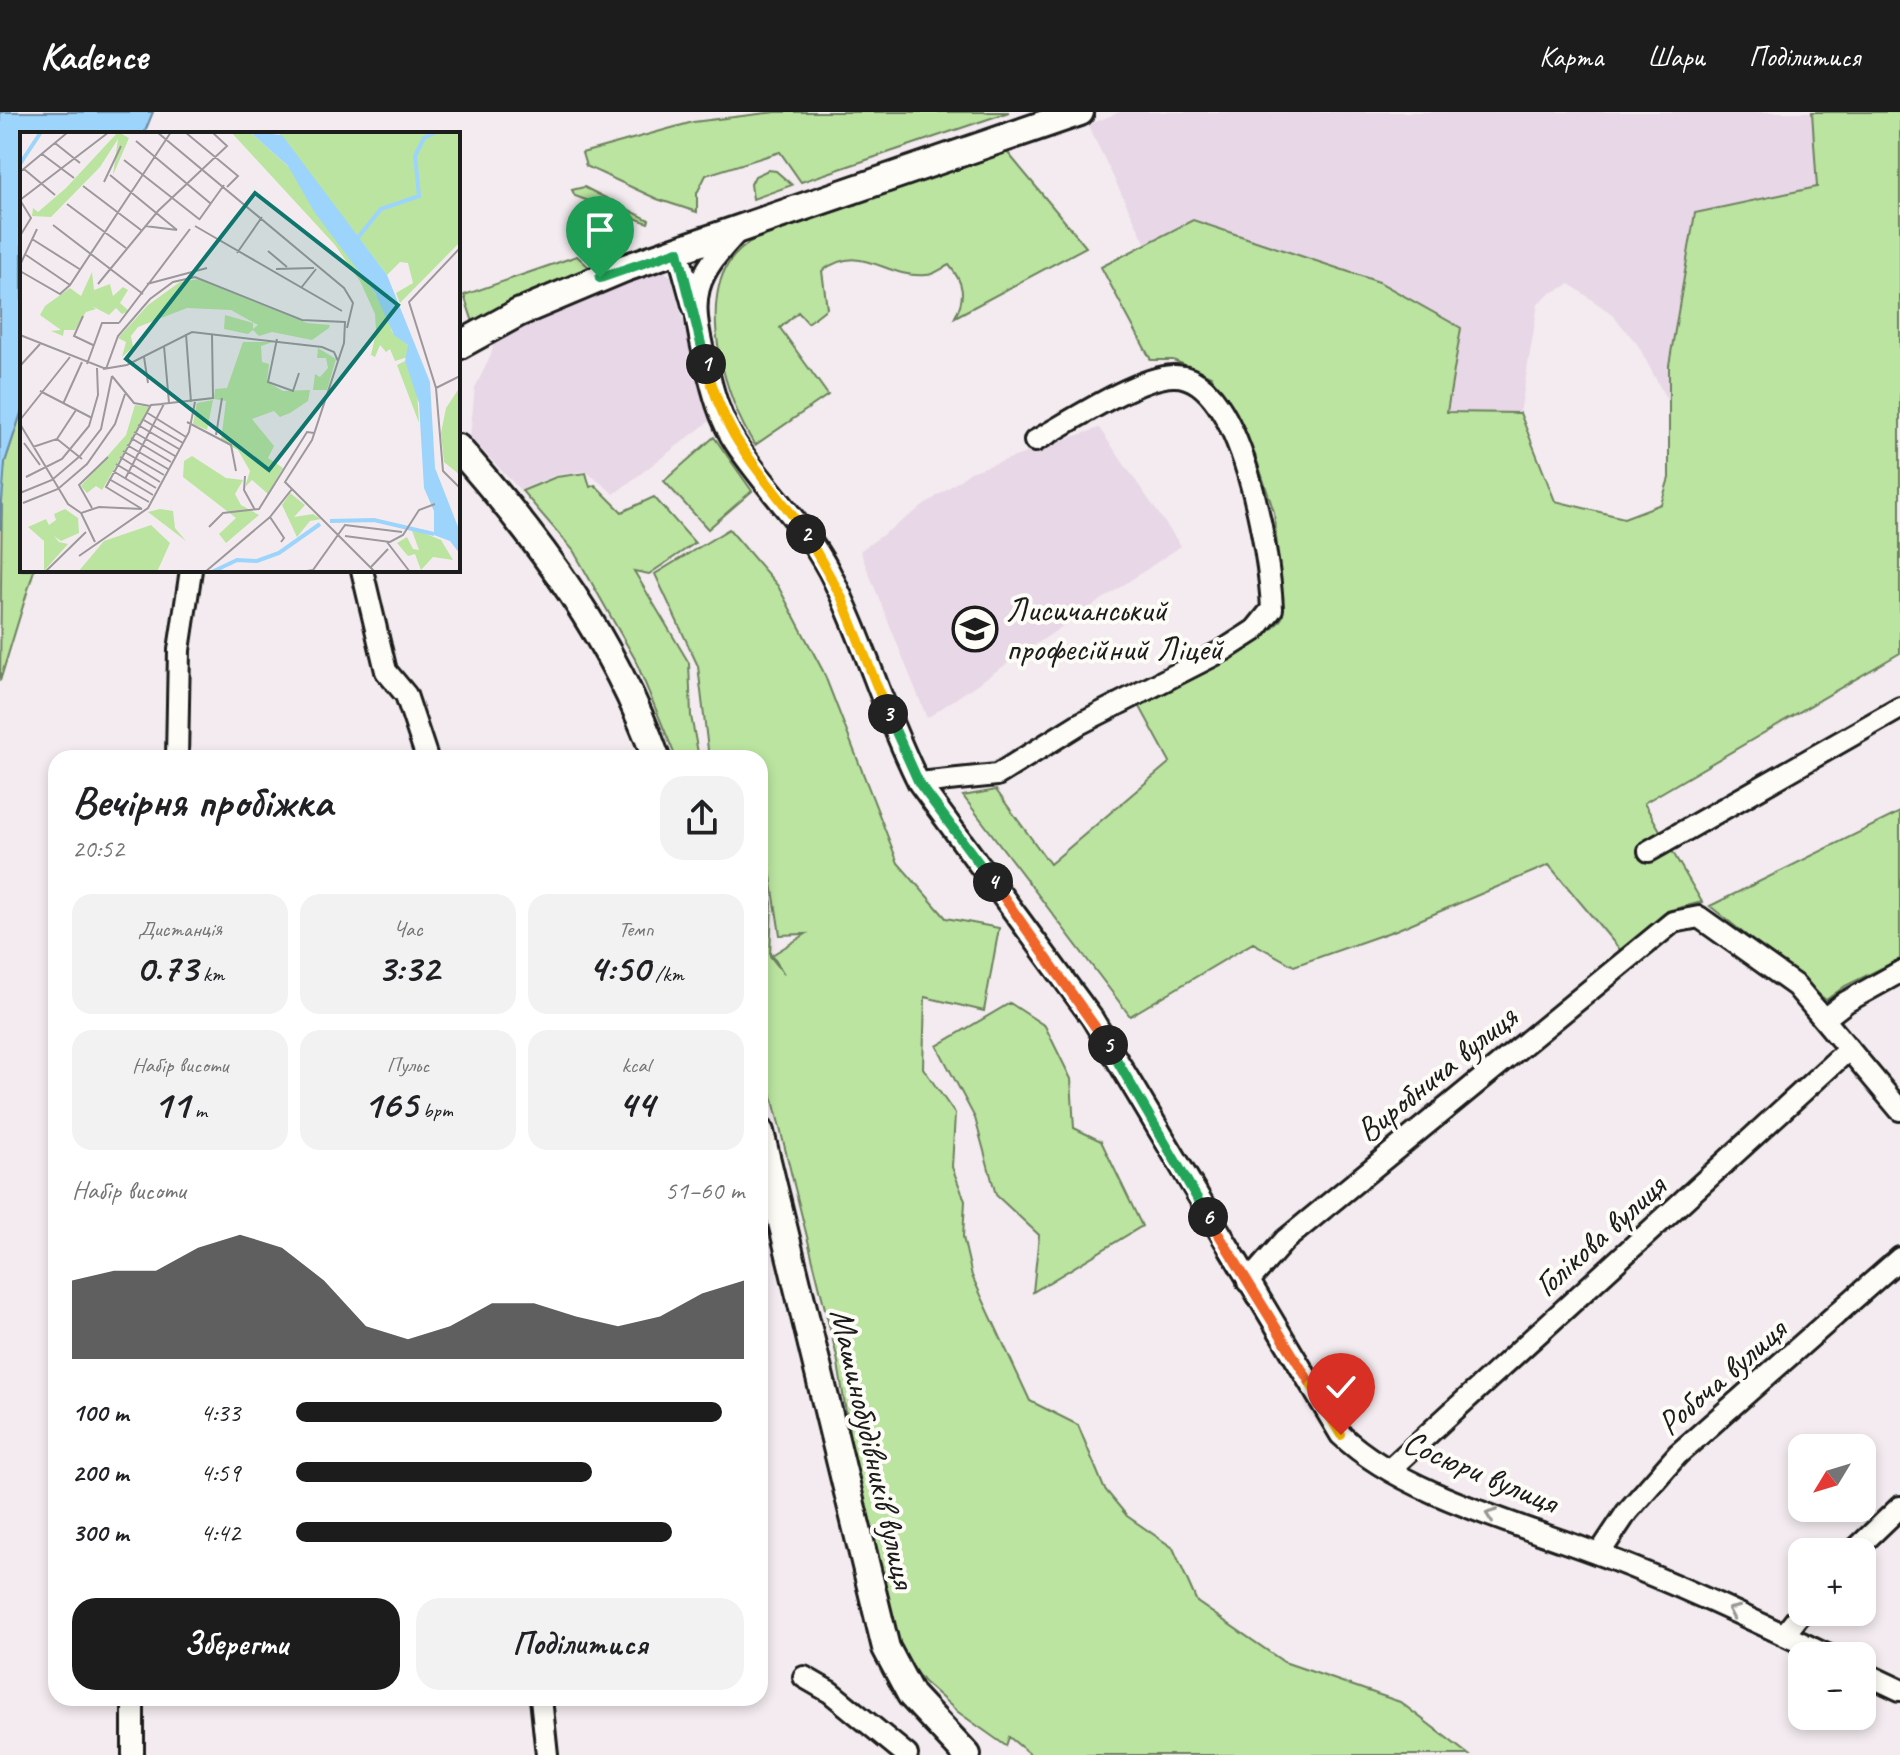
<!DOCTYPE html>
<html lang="uk">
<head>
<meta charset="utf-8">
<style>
	:root { --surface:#fff; --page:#f2f2f2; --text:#202124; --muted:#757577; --accent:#1c1c1c }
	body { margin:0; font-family:Caveat,sans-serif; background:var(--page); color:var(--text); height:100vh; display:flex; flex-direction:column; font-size:30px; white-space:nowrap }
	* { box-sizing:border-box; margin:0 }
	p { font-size:26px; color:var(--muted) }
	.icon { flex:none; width:44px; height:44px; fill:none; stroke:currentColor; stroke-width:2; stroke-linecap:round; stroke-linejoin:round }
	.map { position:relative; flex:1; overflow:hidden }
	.side { position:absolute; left:48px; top:638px; width:720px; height:956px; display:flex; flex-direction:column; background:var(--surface); border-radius:24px; box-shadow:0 4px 12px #0003 }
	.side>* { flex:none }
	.needle { width:52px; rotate:232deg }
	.buttons { position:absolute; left:1788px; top:1322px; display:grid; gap:16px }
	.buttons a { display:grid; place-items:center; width:88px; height:88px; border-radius:16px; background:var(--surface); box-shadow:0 4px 12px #0003; font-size:40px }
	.pin { position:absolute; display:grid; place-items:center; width:68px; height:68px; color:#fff; margin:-82px -34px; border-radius:50% 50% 50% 0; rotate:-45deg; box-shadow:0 0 8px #0007 }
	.pin .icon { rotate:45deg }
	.km { position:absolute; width:40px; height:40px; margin:-20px; border-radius:50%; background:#222; color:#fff; font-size:22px; line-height:40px; text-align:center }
	.round { display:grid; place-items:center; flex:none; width:84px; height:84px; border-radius:24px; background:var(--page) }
	.summary { display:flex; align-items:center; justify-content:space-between; height:136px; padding:0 24px }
	h1 { font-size:44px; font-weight:700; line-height:60px }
	.figures { display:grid; grid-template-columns:repeat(3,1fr); gap:12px; height:136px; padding:8px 24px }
	.figures div { display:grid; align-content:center; border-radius:20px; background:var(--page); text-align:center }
	.figures b { font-size:40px; font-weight:700 }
	.figures small { font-size:22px; font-weight:400 }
	.figures p { font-size:22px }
	.chart { height:224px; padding:16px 24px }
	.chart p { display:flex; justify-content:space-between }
	.chart svg { width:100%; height:144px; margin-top:8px; fill:var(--accent); opacity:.7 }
	.cta { display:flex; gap:16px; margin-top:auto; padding:16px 24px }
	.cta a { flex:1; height:92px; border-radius:24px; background:var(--accent); color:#fff; font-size:32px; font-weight:700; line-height:92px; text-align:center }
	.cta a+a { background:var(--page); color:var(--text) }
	ul { padding:0 24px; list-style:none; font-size:26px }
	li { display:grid; grid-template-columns:128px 96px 1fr; align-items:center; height:60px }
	li i { height:20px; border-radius:10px; background:var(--accent) }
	header { display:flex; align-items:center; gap:48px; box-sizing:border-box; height:112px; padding:0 40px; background:var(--accent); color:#fff }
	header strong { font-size:38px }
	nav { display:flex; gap:44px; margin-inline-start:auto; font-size:28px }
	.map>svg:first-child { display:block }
	.built { fill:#e8d7e6 }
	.green { fill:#bbe4a0; stroke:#6c805e; stroke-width:2 }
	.water { fill:#9cd4fc; stroke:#698aa2; stroke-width:2 }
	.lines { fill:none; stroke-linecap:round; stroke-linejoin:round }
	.minor-casing { stroke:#1c1c1c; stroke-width:26 }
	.major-casing { stroke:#1c1c1c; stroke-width:32 }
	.minor { stroke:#fdfcf7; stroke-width:20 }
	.major { stroke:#fdfcf7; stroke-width:26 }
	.oneway { stroke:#989794 }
	.split-1-casing { stroke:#fff; stroke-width:16 }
	.split-2-casing { stroke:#fff; stroke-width:16 }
	.split-3-casing { stroke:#fff; stroke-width:16 }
	.split-4-casing { stroke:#fff; stroke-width:16 }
	.split-5-casing { stroke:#fff; stroke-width:16 }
	.split-6-casing { stroke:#fff; stroke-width:16 }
	.split-7-casing { stroke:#fff; stroke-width:16 }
	.split-8-casing { stroke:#fff; stroke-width:16 }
	.split-1 { stroke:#22a559; stroke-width:10 }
	.split-2 { stroke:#f5b400; stroke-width:10 }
	.split-3 { stroke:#f5b400; stroke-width:10 }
	.split-4 { stroke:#22a559; stroke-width:10 }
	.split-5 { stroke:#f0652b; stroke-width:10 }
	.split-6 { stroke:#22a559; stroke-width:10 }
	.split-7 { stroke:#f0652b; stroke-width:10 }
	.split-8 { stroke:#f5b400; stroke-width:10 }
	.labels { text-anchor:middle; stroke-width:8; stroke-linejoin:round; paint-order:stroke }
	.poi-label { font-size:34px; fill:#1c1c1c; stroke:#fdfcf7; text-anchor:start }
	.street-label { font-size:34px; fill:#1c1c1c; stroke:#fdfcf7 }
	.inset-river { fill:none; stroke:#9cd4fc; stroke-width:4 }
	.inset-road { fill:none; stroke:#9d989b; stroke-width:2 }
	.view { fill:#0f766e; fill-opacity:0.15; stroke:#0f766e; stroke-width:4 }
	.inset-edge { fill:none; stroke:#1c1c1c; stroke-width:4 }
</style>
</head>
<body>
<header>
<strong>Kadence</strong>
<nav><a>Карта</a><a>Шари</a><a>Поділитися</a></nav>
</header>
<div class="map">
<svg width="1900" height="1643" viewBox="0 0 1900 1643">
	<rect width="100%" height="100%" fill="#f3ebef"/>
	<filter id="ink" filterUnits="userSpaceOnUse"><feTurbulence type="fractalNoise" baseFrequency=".0125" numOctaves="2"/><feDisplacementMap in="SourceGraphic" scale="16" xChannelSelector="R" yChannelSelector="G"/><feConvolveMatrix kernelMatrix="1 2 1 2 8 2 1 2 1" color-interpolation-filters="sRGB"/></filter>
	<g filter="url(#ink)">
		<!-- built -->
		<path class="built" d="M1120 0H1812L1818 75 1669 252 1671 296 1638 233 1612 202 1570 172 1547 183 1538 192 1520 301 1447 300 1194 108 1146 132 1088 13Z
			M653 153 671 164 711 308 614 382 586 359 555 363 520 378 470 325 475 276 491 243 496 221Z
			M1099 316 1181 434 927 606 860 439 971 360Z"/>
		<!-- green -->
		<path class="green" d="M776 0H1009L801 70 780 40 706 63 697 81V100L657 87 586 54 582 41 693 10Z
			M1812 0H1900V541L1644 691 1702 790 1667 799 1621 839 1549 753 1396 818 1294 854 1253 831 1130 904 963 684 996 678 1050 752 1170 650 1139 593C1173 574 1267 534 1283 504L1274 400 1255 343 1211 264 1173 248H1151L1101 155 1193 108 1379 170 1461 216 1447 300 1520 301 1555 389 1624 406 1661 392 1669 366V253L1695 101 1817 75Z
			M1003 35 1086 135 955 205C966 184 964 171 949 153 942 156 934 163 926 163 884 167 863 129 822 159L827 196 808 211 798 200 780 216 828 283 755 333C726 290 695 188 734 144 760 115 813 104 849 91 900 72 952 54 1003 35Z
			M768 58 776 59 792 73 753 87 751 72 755 64Z
			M584 75 649 108 648 111 575 84 572 78Z
			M577 144 591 157 474 213 464 183Z
			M22 298V458H34L0 569 2 374 5 350Z
			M714 325 752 379 708 417 664 369Z
			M586 361 590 375 595 373 622 400 654 385 695 431 649 462 634 459 689 551 691 604 699 646H676L635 547 573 438 522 379 556 365Z
			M729 417 778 474 823 559 898 751 946 806 999 816 984 899 925 885 923 956 955 1002 952 1055 965 1089 963 1125 972 1164 1030 1289 1078 1313 1104 1376 1127 1404 1173 1436 1197 1490 1284 1550 1400 1590 1469 1643H1031L1009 1625 1006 1634 958 1600 924 1570 902 1542 866 1424 837 1245 760 936V749L772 791 770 844 784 862 772 843 806 822 780 823 764 719 760 714V646H709L698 554 655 462Z
			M1900 700V847L1845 874 1826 888 1710 794Z
			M1010 891 1045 914 1071 967 1074 1016 1101 1029 1142 1114 1033 1180 1039 1123 996 1083 975 1006 937 934Z"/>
		<!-- water -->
		<path class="water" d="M0 0H153L144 22H22V298L5 350 0 418Z"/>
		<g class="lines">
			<!-- minor casing -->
			<g class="minor-casing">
				<path id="minor" d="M740 117C693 166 689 183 705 247 712 276 719 307 736 332 765 376 804 412 829 459 864 527 884 602 919 671L1092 906 1341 1323C1402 1382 1526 1414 1606 1445 1682 1474 1755 1509 1829 1544
					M678 139 693 193
					M362 458 386 559 406 583 427 646
					M177 646 179 538 191 458
					M919 671 997 663 1079 612 1224 538 1255 518 1272 497C1270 446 1242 261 1173 264 1137 265 1068 311 1035 329
					M1649 739 1900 596
					M1824 907 1846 890 1900 860
					M1248 1170 1285 1128 1673 810 1699 805 1796 874 1900 998
					M1391 1356 1849 937
					M1853 1440 1900 1395
					M1599 1442 1627 1400 1678 1342 1900 1146
					M1784 1523 1802 1500
					M1862 1560 1900 1578
					M804 1565 830 1580 907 1643
					M541 1586 547 1643
					M133 1643V1586"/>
			</g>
			<!-- major casing -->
			<g class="major-casing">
				<path id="major" d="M458 234 518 201 625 156 1080 0
					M458 336C541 430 613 527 656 646
					M760 1020 886 1536 911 1583 967 1643"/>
			</g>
			<!-- minor -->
			<use href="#minor" class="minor"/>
			<!-- major -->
			<use href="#major" class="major"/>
		</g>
		<!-- one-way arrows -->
		<defs><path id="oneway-chevron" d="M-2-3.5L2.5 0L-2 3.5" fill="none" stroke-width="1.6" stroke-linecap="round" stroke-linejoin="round" transform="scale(2)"/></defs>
		<g class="oneway">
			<use href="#oneway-chevron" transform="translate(1491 1403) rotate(-160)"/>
			<use href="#oneway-chevron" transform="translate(1733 1499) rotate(-155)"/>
		</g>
	</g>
	<g class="lines" filter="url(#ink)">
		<!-- split-1 casing -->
		<g class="split-1-casing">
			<path id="split-1" d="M600 166 678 139 706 252"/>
		</g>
		<!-- split-2 casing -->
		<g class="split-2-casing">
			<path id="split-2" d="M706 252C726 332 761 358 806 422"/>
		</g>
		<!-- split-3 casing -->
		<g class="split-3-casing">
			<path id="split-3" d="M806 422 841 484 888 602"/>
		</g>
		<!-- split-4 casing -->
		<g class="split-4-casing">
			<path id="split-4" d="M888 602 919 671 993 770"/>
		</g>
		<!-- split-5 casing -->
		<g class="split-5-casing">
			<path id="split-5" d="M993 770 1108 933"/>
		</g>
		<!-- split-6 casing -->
		<g class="split-6-casing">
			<path id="split-6" d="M1108 933 1208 1105"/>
		</g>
		<!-- split-7 casing -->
		<g class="split-7-casing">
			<path id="split-7" d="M1208 1105 1312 1274"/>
		</g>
		<!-- split-8 casing -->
		<g class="split-8-casing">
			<path id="split-8" d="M1312 1274 1341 1323"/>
		</g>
		<!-- split-1 -->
		<use href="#split-1" class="split-1"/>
		<!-- split-2 -->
		<use href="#split-2" class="split-2"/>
		<!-- split-3 -->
		<use href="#split-3" class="split-3"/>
		<!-- split-4 -->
		<use href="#split-4" class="split-4"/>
		<!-- split-5 -->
		<use href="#split-5" class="split-5"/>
		<!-- split-6 -->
		<use href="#split-6" class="split-6"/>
		<!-- split-7 -->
		<use href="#split-7" class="split-7"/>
		<!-- split-8 -->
		<use href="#split-8" class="split-8"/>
	</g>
	<!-- icons -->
	<defs>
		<g id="university-ring" transform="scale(2.3)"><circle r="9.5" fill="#fdfcf7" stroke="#1c1c1c" stroke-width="1.5"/><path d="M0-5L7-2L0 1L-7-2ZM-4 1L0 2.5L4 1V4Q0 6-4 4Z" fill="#1c1c1c"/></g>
	</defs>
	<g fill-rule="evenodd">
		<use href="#university-ring" x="975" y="517"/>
	</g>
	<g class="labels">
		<!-- poi labels -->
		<g class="poi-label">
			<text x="1006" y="509">Лисичанський<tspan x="1006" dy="39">професійний Ліцей</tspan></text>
		</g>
		<!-- street labels -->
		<g class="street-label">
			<text transform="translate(1436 961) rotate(-39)" y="12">Виробнича вулиця</text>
			<text transform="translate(1599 1123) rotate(-42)" y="12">Голікова вулиця</text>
			<text transform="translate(1721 1264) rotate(-41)" y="12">Робоча вулиця</text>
			<text transform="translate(874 1336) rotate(77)" y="12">Машинобудівників вулиця</text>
			<text transform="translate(1481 1359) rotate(23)" y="12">Сосюри вулиця</text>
		</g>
	</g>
	<!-- overview -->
	<g transform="translate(20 20)">
		<rect width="440" height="440" fill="#f3ebef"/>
		<path d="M98 0 109 6 93 43 98 7 80 35 31 85 12 84 13 76 18 80 46 56ZM211 0H230L271 37 358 166 367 184 356 198 355 182 340 149 315 113ZM258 0H440V110L380 171 376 161 393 151 388 131 380 130 367 143ZM72 140 74 158 90 152 93 164 103 155 108 158 100 171 109 179 102 182 96 176 89 183 72 174 76 177 66 180 55 198H44L43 204 31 199 41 198 20 183 25 174 50 156 61 164ZM179 147 287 191 310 193 309 196 292 208 252 200 239 204 233 198 228 202 204 197 205 183 233 191V197L238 193 211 178 167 176 118 195 111 204 113 215 102 225 106 210 98 206 128 173 160 150ZM368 187 372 200 388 213V225L375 229 370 217 366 220 360 213 355 225 351 223 355 205ZM223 210H253L241 214 242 230 249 232 247 250 263 259 290 258 288 269 270 281 260 285 254 279 232 287 254 314 248 326 263 336 248 362 232 348 225 355 230 339 218 318 201 309 206 269 194 267 195 257 207 256ZM298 216 316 227 307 258H293L295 242 300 245 308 236 306 226H297ZM385 229 397 258 399 291 377 233ZM440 255V343L424 330 421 301 426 276ZM193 268 187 298 173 292 177 271ZM115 273 130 275 82 358 76 354 67 361 61 354 106 303ZM172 324 206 346 223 348 215 362 221 373 239 383 206 411 199 402 216 386 163 345 164 329ZM270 361 285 373 274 385 293 382 301 387 290 389 277 405 262 373ZM45 377 58 386 59 401 41 409 34 404 39 410 48 412 24 439V409L8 395 26 387 29 393 36 388 34 382ZM140 377 153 379 155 396 166 409 128 380ZM131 393 150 411 137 440H58L84 409ZM391 396 421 408 433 428 413 425 401 438 395 422 388 424 377 411 387 405 393 417 399 418Z" fill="#bbe4a0"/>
		<path d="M230 0 262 3 367 143 410 250 415 336 440 400V422L430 409 414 403V379L404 356 399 271 385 229 388 213 374 203 355 161 295 81 268 34Z" fill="#9cd4fc"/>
		<path class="inset-river" d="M0 32 21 0M336 108 361 77 399 64 395 24 404 6 416 0M310 389 354 388 414 402M192 440 217 428 237 429 259 421 300 392"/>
		<path class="inset-road" d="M137 0 324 156 333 171 327 196M165 0 218 44 207 55M116 9 190 71M35 11 60 31M22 22 54 46M104 28 179 87M4 37 35 63M0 40 48 0M90 43 157 98M84 50 101 14M63 54 121 98M0 68 89 0M0 68 11 86 0 104M47 72 106 116M179 88 204 53M33 93 123 162M125 94 157 98M175 94 322 179M12 107 61 138M440 116 389 170 416 256 423 339 440 356M248 119 267 135M217 121 242 85M6 123 50 153M0 133 17 97M256 137 294 136M0 139 40 162 50 153 151 0M78 152 138 79 207 14 192 0M127 152 187 136M281 156 296 137M63 184 54 204 73 213M99 191 170 97M166 202 171 270M0 203 86 237 98 204 130 167 153 150 175 145 282 188 325 190 324 211 292 308 265 350 355 440M257 207 248 250 273 259 279 241M144 214 149 271M124 225 128 251M67 232 82 191H99M0 234 20 212M83 237 107 233 172 200 302 215 314 220 318 229M92 244 114 271 130 274M416 256 440 244M20 259 72 286M43 272 62 230M141 272 193 266 192 202M126 280 166 305M122 287 163 311M0 288 50 225M167 290 211 313 216 339M0 292 48 372 61 381M118 293 159 317M114 300 155 324M196 303 202 266M111 306 151 330M37 307 62 327M4 311 20 333M107 313 148 337M13 315 37 307 56 278M103 319 144 343M100 325 140 350M96 332 136 356M93 339 133 363M225 344 224 358 235 378M6 345 42 327 69 294 78 263 77 236M89 347 129 370M105 347 144 272 131 273 86 355 122 377M0 361 32 348 60 324 81 297 92 244M3 371 38 357 67 332 95 292 105 262M72 376 59 353 88 325M250 385 264 406 261 410M189 395 203 381 239 377 287 300 294 301M325 404 370 410 383 403 399 378 415 372M75 410 61 381 79 375 122 377M367 410 390 440M59 424 128 376 169 300 175 270M351 435 368 417M25 440 66 400M185 440 250 385 272 357M281 440 293 438 325 393 382 400"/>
		<path class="view" d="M235 61 378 173 249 338 106 227Z"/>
		<rect width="440" height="440" class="inset-edge"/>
	</g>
</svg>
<div class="buttons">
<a><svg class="needle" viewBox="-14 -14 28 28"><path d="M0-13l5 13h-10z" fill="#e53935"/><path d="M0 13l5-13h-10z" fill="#757577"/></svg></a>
<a>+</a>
<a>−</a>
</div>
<div class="pin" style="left:600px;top:166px;background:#1e9e55"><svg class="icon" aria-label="arrive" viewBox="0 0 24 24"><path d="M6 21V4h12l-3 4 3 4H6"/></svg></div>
<div class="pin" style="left:1341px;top:1323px;background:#d93025"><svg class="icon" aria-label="check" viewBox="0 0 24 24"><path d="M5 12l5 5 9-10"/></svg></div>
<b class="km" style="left:706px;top:252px">1</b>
<b class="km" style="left:806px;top:422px">2</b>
<b class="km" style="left:888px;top:602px">3</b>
<b class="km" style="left:993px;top:770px">4</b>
<b class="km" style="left:1108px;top:933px">5</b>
<b class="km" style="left:1208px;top:1105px">6</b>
<section class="side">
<div class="summary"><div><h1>Вечірня пробіжка</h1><p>20:52</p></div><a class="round"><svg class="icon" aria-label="share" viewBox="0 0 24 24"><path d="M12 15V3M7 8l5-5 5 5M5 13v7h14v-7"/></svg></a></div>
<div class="figures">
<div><p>Дистанція</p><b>0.73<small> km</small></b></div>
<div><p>Час</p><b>3:32</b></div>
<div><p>Темп</p><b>4:50<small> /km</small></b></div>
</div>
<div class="figures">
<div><p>Набір висоти</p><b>11<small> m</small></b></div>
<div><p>Пульс</p><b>165<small> bpm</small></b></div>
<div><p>kcal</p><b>44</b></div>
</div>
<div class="chart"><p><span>Набір висоти</span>51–60 m</p>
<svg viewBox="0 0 160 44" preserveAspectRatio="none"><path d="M0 44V20L10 17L20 17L30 10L40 6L50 10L60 20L70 34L80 38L90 34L100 27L110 27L120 31L130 34L140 31L150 24L160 20V44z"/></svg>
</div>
<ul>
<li><b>100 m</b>4:33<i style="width:95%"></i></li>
<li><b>200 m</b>4:59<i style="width:66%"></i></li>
<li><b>300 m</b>4:42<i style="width:84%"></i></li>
</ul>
<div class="cta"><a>Зберегти</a><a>Поділитися</a></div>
</section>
</div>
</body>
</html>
